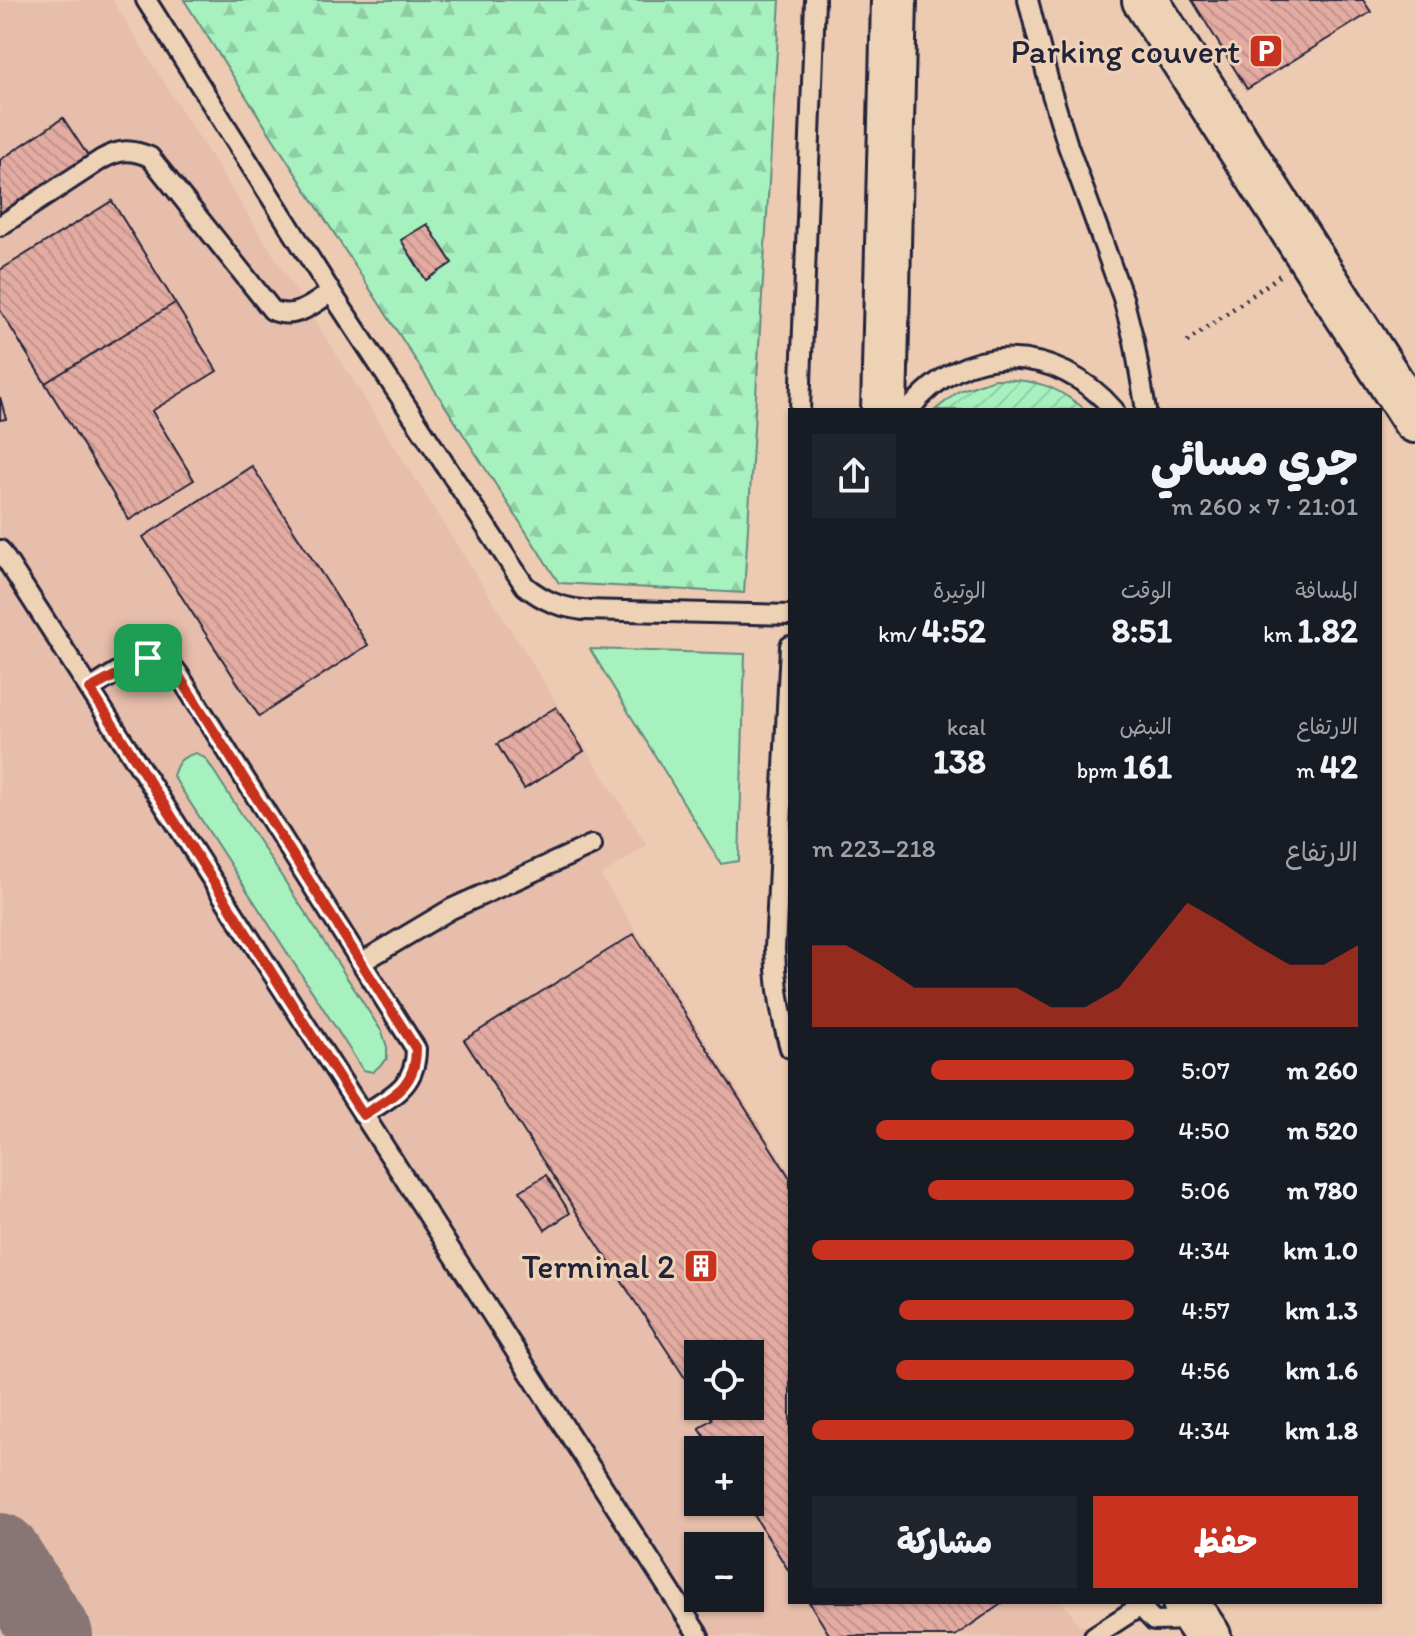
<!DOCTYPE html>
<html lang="ar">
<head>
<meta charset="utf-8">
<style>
	:root { --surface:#171b24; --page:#20242c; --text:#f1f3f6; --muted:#9ea1a6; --accent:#c8321e }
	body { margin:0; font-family:Itim,"Playpen Sans Arabic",sans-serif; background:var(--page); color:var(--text); direction:rtl; height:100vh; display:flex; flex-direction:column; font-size:30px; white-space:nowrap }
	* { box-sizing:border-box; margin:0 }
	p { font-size:26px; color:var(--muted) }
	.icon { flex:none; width:44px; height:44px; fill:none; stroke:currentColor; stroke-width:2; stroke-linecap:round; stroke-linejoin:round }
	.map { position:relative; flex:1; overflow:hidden; direction:ltr }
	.drawer { position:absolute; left:788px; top:408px; width:594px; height:1196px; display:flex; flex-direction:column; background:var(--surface); border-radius:0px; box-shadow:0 2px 6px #0004; direction:rtl }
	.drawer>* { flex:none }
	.tools { position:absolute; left:684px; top:1340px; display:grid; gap:16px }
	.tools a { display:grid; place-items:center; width:80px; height:80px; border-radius:0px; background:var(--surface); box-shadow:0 2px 6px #0004; font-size:40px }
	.pin { position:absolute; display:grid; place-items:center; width:68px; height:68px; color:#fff; margin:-34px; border-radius:16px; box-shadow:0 4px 12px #0006 }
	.round { display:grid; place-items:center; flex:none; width:84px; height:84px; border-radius:0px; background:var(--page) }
	.overview { display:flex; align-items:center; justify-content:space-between; height:136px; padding:0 24px }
	h1 { font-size:44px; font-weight:800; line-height:60px }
	.metrics { display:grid; grid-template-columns:repeat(3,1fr); gap:12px; height:136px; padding:8px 24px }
	.metrics div { display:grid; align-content:center }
	.metrics b { font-size:34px; font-weight:800 }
	.metrics small { font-size:22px; font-weight:400 }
	.metrics p { font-size:22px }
	.chart { height:224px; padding:16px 24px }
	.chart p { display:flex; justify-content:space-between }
	.chart svg { width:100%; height:144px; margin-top:8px; fill:var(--accent); opacity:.7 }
	.primary-button { display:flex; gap:16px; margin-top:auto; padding:16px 24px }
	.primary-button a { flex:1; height:92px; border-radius:0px; background:var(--accent); color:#fff; font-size:32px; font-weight:800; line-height:92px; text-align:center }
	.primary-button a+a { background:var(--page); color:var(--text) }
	ul { padding:0 24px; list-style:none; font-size:26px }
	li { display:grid; grid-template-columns:128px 96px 1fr; align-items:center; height:60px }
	li i { height:20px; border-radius:10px; background:var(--accent) }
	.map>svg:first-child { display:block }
	.built { fill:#e6beab; fill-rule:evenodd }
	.grass { fill:#a7f1bf; stroke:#648a7d; stroke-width:2 }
	.forest { fill:url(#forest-firs); stroke:#648a7d; stroke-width:2 }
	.garden { fill:url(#garden-furrows); stroke:#648a7d; stroke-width:2 }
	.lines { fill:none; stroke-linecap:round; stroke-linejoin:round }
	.taxiway { stroke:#887676; stroke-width:80 }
	.building { fill:url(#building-back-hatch); stroke:#22223b; stroke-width:2 }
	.service-casing { stroke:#22223b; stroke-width:24 }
	.tertiary-casing { stroke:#22223b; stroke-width:50 }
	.path { stroke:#22223b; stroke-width:5; stroke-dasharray:2 6; stroke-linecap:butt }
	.service { stroke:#eed2b5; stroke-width:18 }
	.tertiary { stroke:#eed2b5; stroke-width:44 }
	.route-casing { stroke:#fff; stroke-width:16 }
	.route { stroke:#c8321e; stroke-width:10 }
	.labels { text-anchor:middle; stroke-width:6; stroke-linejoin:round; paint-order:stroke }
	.poi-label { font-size:34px; fill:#22223b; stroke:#eed2b5; text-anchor:end }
</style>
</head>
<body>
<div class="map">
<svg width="1415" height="1636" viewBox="0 0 1415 1636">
	<defs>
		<pattern id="forest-firs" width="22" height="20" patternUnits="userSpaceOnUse" patternTransform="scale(2)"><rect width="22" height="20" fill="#a7f1bf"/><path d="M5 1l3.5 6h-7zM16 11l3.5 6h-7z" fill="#8fcea5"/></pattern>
		<pattern id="garden-furrows" width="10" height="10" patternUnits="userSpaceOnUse" patternTransform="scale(2)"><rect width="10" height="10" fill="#a7f1bf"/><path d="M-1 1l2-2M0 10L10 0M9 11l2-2" fill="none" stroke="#8fcea5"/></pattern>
		<pattern id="building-back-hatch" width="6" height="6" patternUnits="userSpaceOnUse" patternTransform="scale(2)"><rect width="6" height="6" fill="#e3aba1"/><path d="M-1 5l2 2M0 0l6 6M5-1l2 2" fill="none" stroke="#c2938c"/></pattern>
	</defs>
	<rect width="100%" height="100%" fill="#edcbb2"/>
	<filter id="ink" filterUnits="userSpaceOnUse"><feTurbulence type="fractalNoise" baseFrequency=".0125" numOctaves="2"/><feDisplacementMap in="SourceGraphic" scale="16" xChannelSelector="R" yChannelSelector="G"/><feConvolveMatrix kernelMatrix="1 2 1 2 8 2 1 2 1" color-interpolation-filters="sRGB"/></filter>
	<g filter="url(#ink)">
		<!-- built -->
		<path class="built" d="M0 0H112L647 845 601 876 790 1172V1602H1063L1079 1625 1087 1627 1097 1621 1108 1636H0ZM698 1354H750V1406H698ZM698 1450H750V1502H698ZM698 1546H750V1598H698Z"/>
		<!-- grass -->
		<path class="grass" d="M590 649 745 654 739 861 721 864Z
			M196 753 206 759 382 1032 387 1047V1059L373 1072 363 1070 173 776C177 762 181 757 196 753Z"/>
		<!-- forest -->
		<path class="forest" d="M184 0H780L744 593 559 583Z"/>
		<!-- garden -->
		<path class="garden" d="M995 379C1037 380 1053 384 1086 410H935L959 391Z"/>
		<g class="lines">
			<!-- taxiway -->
			<path class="taxiway" d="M0 1553 53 1636"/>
		</g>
		<!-- building -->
		<path class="building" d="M1192 0H1363L1371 12 1247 89Z
			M63 118 90 159 0 219V160Z
			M112 201 175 303 45 383 0 310V270Z
			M427 224 452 263 426 280 401 240Z
			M175 303 217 371 152 411 194 480 129 520 45 383Z
			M0 397 6 419 0 420Z
			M252 466 368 645 259 716 143 537Z
			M556 707 584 751 524 789 497 744Z
			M634 934 790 1178V1573L746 1502H750V1450H713L699 1428 712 1419 704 1406H750V1354H698V1398L464 1040Z
			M546 1175 570 1213 545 1230 520 1191Z
			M809 1602H1004L955 1636H830Z"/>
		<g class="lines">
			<!-- service casing -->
			<g class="service-casing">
				<path id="service" d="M146 0 331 292 525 586C544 601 559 607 583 610L790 615
					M1028 0 1051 91 1068 146 1123 298 1134 341 1146 410
					M0 226 102 159C120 149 132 149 150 157L272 310C294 321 314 304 331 292
					M800 410 815 0
					M909 410C965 339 1057 344 1114 410
					M0 550 699 1636
					M790 646 775 949C776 983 780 1015 790 1048
					M90 689C118 673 155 639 179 675L416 1049C416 1086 392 1096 363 1115
					M362 962 451 909 592 845
					M1136 1602 1154 1621 1193 1620
					M1094 1636 1139 1607"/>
			</g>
			<!-- tertiary casing -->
			<g class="tertiary-casing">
				<path id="tertiary" d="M1145 0 1415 420
					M884 410 894 0
					M1185 1602 1208 1636"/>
			</g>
			<!-- path -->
			<path class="path" d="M1187 342 1282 274"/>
			<!-- service -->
			<use href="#service" class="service"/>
			<!-- tertiary -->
			<use href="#tertiary" class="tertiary"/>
		</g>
	</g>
	<g class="lines" filter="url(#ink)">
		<!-- route casing -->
		<g class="route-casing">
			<path id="route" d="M148 658 161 659 172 665 416 1049C416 1087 392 1096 363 1115L90 689Z"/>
		</g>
		<!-- route -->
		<use href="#route" class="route"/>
	</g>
	<!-- icons -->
	<defs>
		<g id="parking-square" transform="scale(1.8)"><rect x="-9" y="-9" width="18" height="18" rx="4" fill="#c8321e" stroke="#eed2b5"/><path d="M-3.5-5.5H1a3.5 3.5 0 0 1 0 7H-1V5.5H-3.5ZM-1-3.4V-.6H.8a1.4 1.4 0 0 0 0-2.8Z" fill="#fff"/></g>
		<g id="building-square" transform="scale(1.8)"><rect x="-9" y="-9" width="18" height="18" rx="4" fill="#c8321e" stroke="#eed2b5"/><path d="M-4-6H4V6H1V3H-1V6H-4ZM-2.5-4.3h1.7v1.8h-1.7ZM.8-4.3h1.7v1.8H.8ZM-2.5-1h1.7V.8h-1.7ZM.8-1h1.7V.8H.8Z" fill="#fff"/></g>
	</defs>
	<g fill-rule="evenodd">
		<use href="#parking-square" x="1266" y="51"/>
		<use href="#building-square" x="701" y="1266"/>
	</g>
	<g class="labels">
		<!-- poi labels -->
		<g class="poi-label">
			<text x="1240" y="63">Parking couvert</text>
			<text x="675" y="1278">Terminal 2</text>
		</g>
	</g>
</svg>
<div class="tools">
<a><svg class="icon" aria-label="locate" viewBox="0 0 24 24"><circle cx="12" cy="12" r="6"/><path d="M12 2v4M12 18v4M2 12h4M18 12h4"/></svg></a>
<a>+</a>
<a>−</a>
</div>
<div class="pin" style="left:148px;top:658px;background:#1e9e55"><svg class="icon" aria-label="arrive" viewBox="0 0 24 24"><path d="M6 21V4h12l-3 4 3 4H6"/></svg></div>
<section class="drawer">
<div class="overview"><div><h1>جري مسائي</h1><p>21:01 · 7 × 260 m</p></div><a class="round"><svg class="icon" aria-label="share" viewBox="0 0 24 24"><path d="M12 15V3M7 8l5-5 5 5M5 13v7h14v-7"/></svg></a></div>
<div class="metrics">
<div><p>المسافة</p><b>1.82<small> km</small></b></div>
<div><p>الوقت</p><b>8:51</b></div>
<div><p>الوتيرة</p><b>4:52<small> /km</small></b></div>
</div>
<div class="metrics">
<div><p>الارتفاع</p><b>42<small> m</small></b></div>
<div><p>النبض</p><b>161<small> bpm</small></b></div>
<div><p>kcal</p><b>138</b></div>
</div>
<div class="chart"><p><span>الارتفاع</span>218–223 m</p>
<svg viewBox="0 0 160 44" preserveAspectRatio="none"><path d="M0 44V19L10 19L20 25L30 32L40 32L50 32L60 32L70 38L80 38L90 32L100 19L110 6L120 12L130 19L140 25L150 25L160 19V44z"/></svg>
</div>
<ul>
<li><b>260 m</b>5:07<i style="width:63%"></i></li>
<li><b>520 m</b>4:50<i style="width:80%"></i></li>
<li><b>780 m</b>5:06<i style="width:64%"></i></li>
<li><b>1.0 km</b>4:34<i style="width:100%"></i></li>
<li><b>1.3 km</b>4:57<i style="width:73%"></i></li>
<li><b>1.6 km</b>4:56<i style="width:74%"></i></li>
<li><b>1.8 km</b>4:34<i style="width:100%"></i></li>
</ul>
<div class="primary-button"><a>حفظ</a><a>مشاركة</a></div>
</section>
</div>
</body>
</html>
